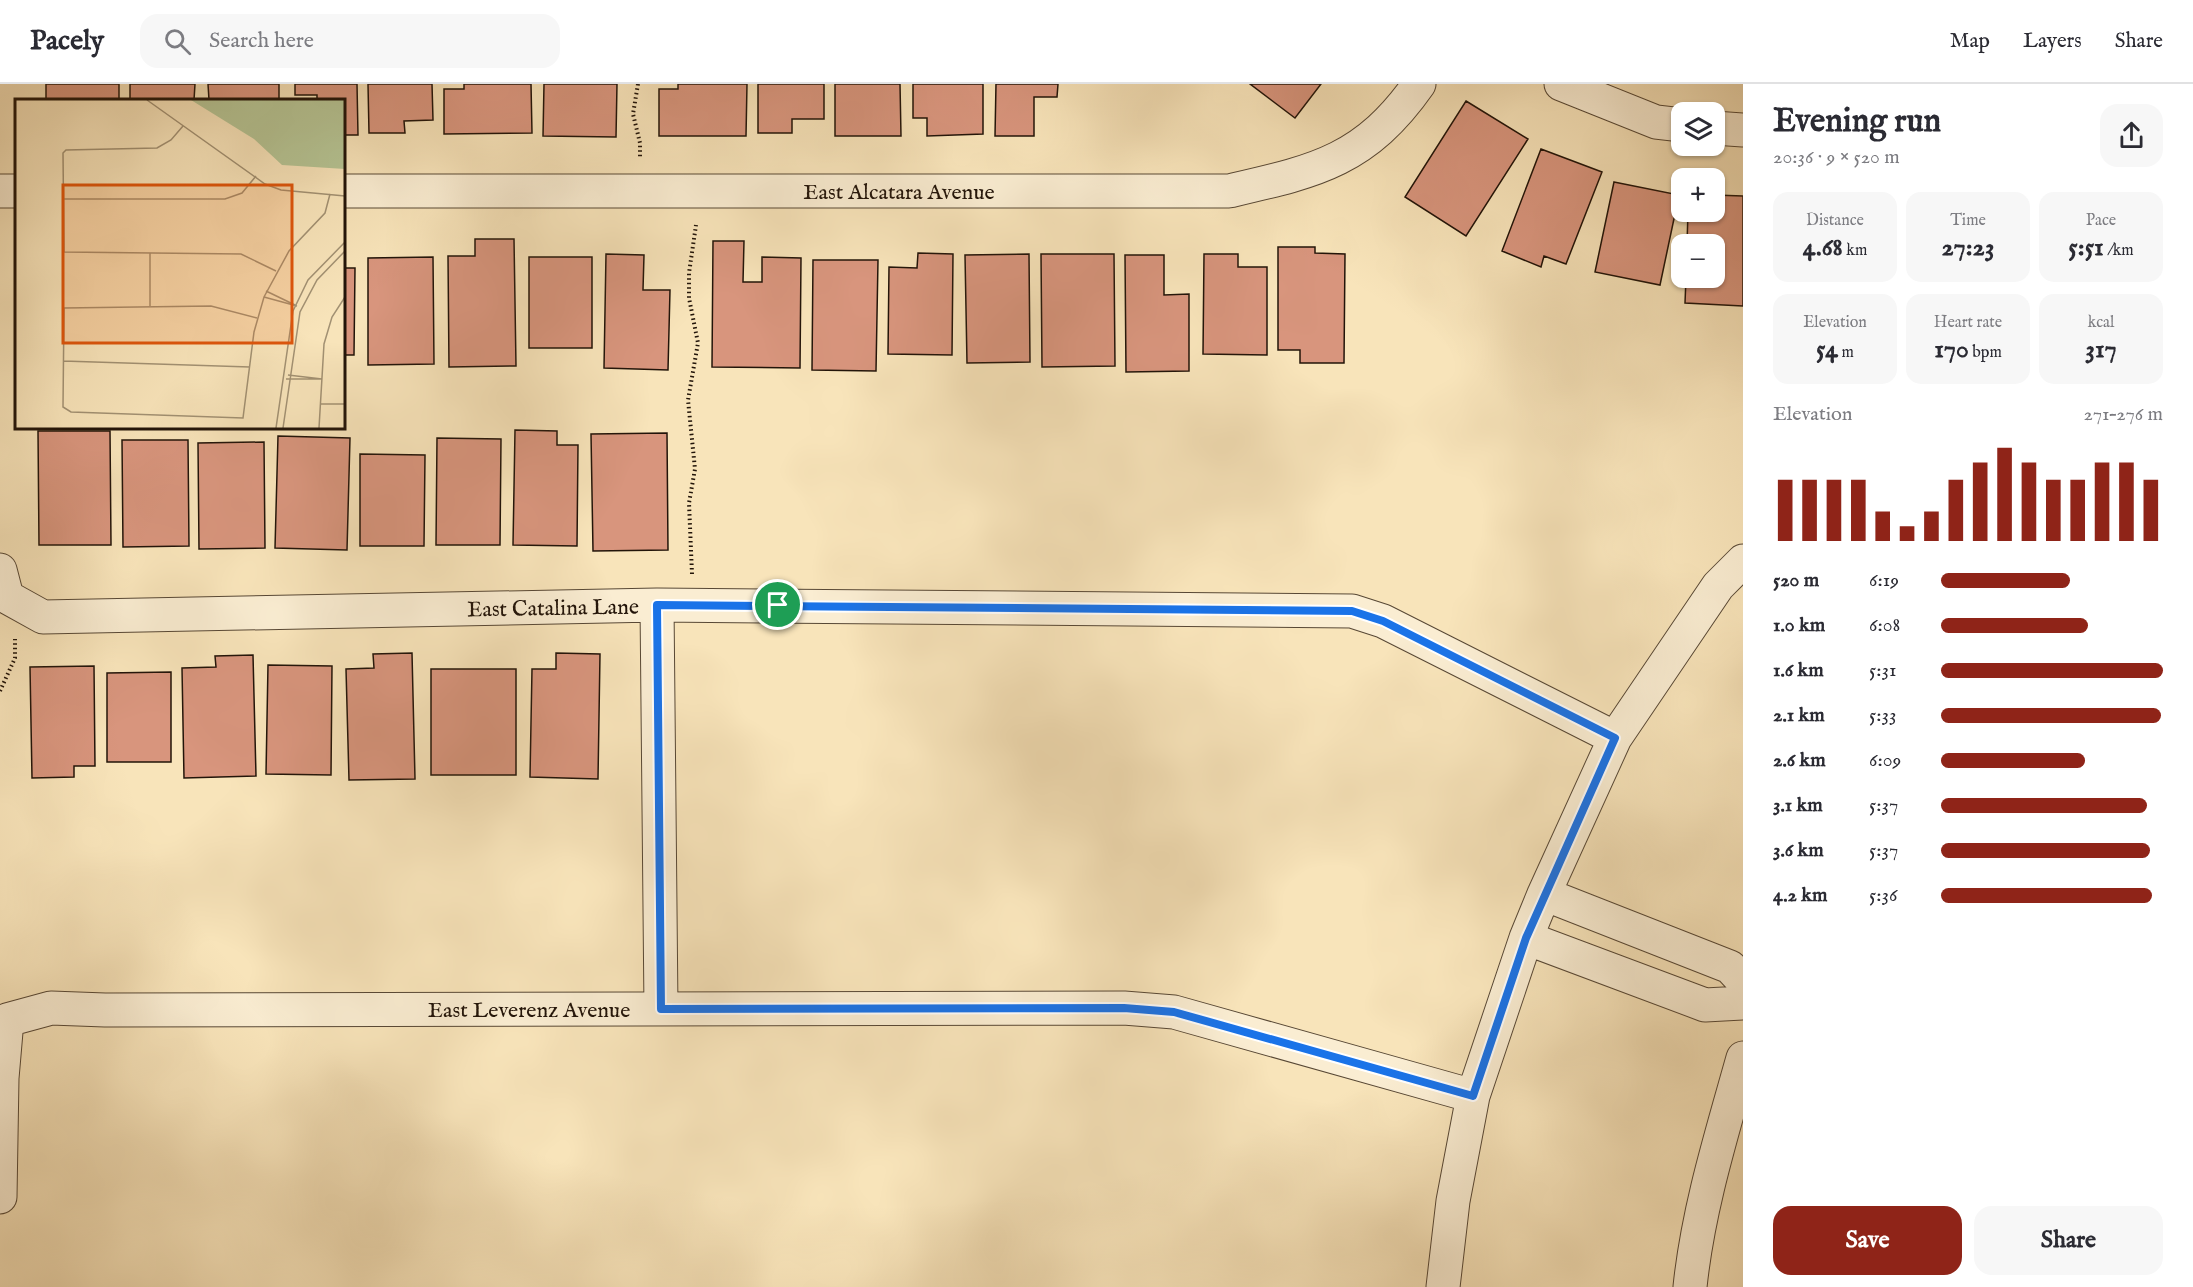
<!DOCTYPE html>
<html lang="en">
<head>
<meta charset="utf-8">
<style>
	:root { --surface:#fff; --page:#f7f7f7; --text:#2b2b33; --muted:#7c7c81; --line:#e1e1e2; --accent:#8f2418 }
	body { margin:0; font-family:"IM FELL English",serif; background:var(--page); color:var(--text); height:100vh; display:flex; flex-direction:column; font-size:22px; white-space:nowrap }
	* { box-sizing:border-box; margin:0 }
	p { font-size:20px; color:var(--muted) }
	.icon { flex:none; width:33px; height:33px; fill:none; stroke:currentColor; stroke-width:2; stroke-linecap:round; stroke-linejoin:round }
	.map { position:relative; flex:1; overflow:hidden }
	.drawer { display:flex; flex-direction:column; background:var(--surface); width:450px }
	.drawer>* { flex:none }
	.controls { position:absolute; left:1671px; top:18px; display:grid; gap:12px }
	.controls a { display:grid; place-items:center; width:54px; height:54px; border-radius:12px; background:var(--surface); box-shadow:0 2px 4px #0004; font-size:30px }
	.pin { position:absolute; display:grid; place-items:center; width:51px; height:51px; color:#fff; margin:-26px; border:3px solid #fff; border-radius:50%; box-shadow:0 2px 6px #0007 }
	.round { display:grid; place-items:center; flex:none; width:63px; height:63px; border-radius:18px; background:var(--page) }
	.summary { display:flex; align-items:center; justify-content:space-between; height:102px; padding:0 30px }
	h1 { font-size:33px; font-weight:700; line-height:45px }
	.metrics { display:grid; grid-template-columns:repeat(3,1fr); gap:9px; height:102px; padding:6px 30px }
	.metrics div { display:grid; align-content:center; border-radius:15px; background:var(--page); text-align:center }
	.metrics b { font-size:26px; font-weight:700 }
	.metrics small { font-size:16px; font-weight:400 }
	.metrics p { font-size:16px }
	.chart { height:168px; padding:12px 30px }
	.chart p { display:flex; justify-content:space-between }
	.chart svg { width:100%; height:108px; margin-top:6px; stroke:var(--accent); stroke-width:6 }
	.primary-button { display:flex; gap:12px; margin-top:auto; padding:12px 30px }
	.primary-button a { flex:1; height:69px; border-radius:18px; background:var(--accent); color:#fff; font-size:24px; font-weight:700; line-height:69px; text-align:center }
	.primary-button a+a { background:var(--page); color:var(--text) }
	ul { padding:0 30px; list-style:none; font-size:20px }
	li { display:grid; grid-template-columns:96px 72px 1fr; align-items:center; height:45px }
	li i { height:15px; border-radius:8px; background:var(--accent) }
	header { display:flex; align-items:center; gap:36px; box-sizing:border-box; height:84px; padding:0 30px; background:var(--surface); border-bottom:2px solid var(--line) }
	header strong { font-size:28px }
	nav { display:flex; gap:33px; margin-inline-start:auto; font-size:21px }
	.search { width:420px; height:54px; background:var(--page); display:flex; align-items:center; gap:15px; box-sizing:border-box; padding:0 21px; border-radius:18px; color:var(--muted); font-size:22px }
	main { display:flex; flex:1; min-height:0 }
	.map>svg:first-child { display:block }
	.building { fill:#d8957d; stroke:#221409; stroke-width:1.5 }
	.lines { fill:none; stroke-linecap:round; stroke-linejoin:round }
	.minor-casing { stroke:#584835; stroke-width:35 }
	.path { stroke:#221409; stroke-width:4; stroke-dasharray:1.5 3; stroke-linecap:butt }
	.minor { stroke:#faedd2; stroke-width:33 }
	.route-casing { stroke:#fff; stroke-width:12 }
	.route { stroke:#1a73e8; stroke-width:8 }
	.labels { text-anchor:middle; stroke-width:4.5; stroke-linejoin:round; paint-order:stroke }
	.street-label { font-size:22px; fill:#221409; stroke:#faedd2 }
	.inset-road { fill:none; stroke:#a29173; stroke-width:1.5 }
	.view { fill:#de560c; fill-opacity:0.15; stroke:#de560c; stroke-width:3 }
	.inset-edge { fill:none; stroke:#221409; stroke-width:3 }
</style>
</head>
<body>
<header>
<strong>Pacely</strong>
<div class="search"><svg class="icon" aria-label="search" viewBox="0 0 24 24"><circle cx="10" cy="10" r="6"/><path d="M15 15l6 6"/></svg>Search here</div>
<nav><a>Map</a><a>Layers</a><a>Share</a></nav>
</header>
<main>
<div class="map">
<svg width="1743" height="1203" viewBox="0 0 1743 1203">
	<rect width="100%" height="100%" fill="#f8e4ba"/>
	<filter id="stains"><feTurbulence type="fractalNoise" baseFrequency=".00333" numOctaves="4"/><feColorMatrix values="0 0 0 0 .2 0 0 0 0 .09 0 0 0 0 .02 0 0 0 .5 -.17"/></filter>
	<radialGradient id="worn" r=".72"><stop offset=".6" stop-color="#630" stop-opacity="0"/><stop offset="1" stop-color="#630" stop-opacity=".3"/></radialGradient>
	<!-- building -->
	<path class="building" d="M46 0H119V16H46Z
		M130 0H195L194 16H130Z
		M208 0H279V16H209Z
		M295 0H357L358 51H344V16H317V11H295Z
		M368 0H432L433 36 404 37 405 49H369Z
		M464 0H531L532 49 444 50V5H464Z
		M544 0H617L616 53 543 52Z
		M678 0H747L746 52H659V5H678Z
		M758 0H824V35H792V49H758Z
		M835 0H900L901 52H835Z
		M913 0H983V50L927 52V34H913Z
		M996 0H1058L1057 13H1034V52H995Z
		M1250 0H1321L1295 34Z
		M1466 17 1528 55 1466 152 1405 113Z
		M1541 65 1602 88 1566 180 1544 172 1541 183 1502 167Z
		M1614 98 1679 111 1660 201 1595 188Z
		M1714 111 1743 112V222L1685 219 1686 194H1714V160H1687L1688 128H1714Z
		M475 155H514L516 282 449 283 448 172H475Z
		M713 157H744L743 198H762V173L801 174 800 284 712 283Z
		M1278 163H1315V169L1345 170 1344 279H1300V266H1278Z
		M918 169 953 170 952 271 888 270 889 183 917 184Z
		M606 170 644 171 643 206H670L668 286 604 284Z
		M1029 170 1030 278 967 279 965 171Z
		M1041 170H1114L1115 282 1042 283Z
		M1204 170H1238V183H1267V271L1203 270Z
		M1125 171H1164V211L1189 210V287L1126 288Z
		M433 173 434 280 368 281V174Z
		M529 173H592V264H529Z
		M813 176H878L876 287 812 286Z
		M344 184H355L354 271H344Z
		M515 346 557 347V361H578L577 462 513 461Z
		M38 347H110L111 461H39Z
		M667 349 668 466 593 467 591 350Z
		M278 352 350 354 347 466 275 464Z
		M437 354 501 355 500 461H436Z
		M122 356H188L189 462 123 463Z
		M264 358 265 464 199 465 198 359Z
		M360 370 425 371 424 462H360Z
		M412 569 415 695 349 696 346 585 374 584 373 570Z
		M556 569 600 570 598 695 530 693 532 585H556Z
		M253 571 256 692 184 694 182 584 216 583 215 572Z
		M268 581 332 582 331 691 266 690Z
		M94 582 95 682H74V693L32 694 30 583Z
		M431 585H516V691H431Z
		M171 588V678H107V589Z"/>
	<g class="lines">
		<!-- minor casing -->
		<g class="minor-casing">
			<path id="minor" d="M1561 0 1656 38 1682 41
				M1714 44 1743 46
				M0 107H16
				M344 107H1229C1316 87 1365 77 1419 0
				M0 486 7 513 43 533 657 521 1352 527 1383 537 1615 654
				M657 521 661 925
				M1544 810 1730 883 1743 897
				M1526 854 1705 921 1743 919
				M0 1113 2 994 7 936 51 924 105 926 1124 924 1174 928 1473 1012
				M1443 1203 1453 1117 1473 1012 1526 854 1544 810 1615 654 1718 502 1743 477
				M1690 1203C1698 1125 1722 1049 1743 974"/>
		</g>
		<!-- path -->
		<path class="path" d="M638 0 633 30 640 59V73
			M692 490 689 419 695 385 688 316 698 259 689 214V189L696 141
			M0 607 15 574V555"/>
		<!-- minor -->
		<use href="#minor" class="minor"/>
	</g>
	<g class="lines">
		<!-- route casing -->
		<g class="route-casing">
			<path id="route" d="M657 521 1352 527 1383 537 1615 654 1526 854 1473 1012 1174 928 1124 924 661 925Z"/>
		</g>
		<!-- route -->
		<use href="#route" class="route"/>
	</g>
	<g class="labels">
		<!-- street labels -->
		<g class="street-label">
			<text x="899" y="115">East Alcatara Avenue</text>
			<text transform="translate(553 523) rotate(-1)" y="8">East Catalina Lane</text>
			<text x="529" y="933">East Leverenz Avenue</text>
		</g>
	</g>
	<!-- overview -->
	<g transform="translate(15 15)">
		<rect width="330" height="330" fill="#f8e4ba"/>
		<path d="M176 1H330V70L267 66 239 40Z" fill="#b6c595"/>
		<path class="inset-road" d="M132 1 250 85 266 91 330 97M168 27 156 41 142 49 51 51 48 54 49 153 226 155 261 172M48 100H210L227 94 241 77M135 154V207M251 192 280 206M249 198 282 207M242 219 196 207 49 209 48 308 56 313 228 319 239 233 249 198 274 152 310 114 315 95M48 262 235 268M273 276 307 280M271 280H307M305 305H330M261 329 278 212 293 181 330 143M268 329 285 213 302 181 330 152M304 329 309 245 317 218 330 198"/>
		<path class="view" d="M48 86H277V244H48Z"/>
		<rect width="330" height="330" class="inset-edge"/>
	</g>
	<rect width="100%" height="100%" filter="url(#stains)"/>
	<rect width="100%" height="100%" fill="url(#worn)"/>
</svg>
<div class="controls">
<a><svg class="icon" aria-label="layers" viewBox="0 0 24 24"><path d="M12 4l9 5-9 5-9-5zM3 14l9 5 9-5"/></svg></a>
<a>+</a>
<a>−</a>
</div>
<div class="pin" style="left:778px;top:521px;background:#1e9e55"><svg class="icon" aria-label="arrive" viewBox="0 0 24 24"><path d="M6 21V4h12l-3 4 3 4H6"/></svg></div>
</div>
<section class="drawer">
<div class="summary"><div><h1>Evening run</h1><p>20:36 · 9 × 520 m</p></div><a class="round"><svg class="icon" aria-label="share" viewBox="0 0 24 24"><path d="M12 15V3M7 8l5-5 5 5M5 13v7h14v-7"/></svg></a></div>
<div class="metrics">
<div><p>Distance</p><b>4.68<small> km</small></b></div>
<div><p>Time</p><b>27:23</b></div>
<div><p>Pace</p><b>5:51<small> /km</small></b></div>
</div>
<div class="metrics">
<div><p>Elevation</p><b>54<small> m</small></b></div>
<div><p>Heart rate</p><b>170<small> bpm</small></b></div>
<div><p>kcal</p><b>317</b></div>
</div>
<div class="chart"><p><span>Elevation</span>271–276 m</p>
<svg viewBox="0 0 160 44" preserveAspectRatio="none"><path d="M5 44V19M15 44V19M25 44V19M35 44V19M45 44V32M55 44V38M65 44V32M75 44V19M85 44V12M95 44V6M105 44V12M115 44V19M125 44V19M135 44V12M145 44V12M155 44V19"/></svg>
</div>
<ul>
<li><b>520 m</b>6:19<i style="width:58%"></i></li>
<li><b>1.0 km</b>6:08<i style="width:66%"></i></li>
<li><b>1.6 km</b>5:31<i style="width:100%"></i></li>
<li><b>2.1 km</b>5:33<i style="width:99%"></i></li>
<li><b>2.6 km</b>6:09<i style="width:65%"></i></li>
<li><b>3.1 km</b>5:37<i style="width:93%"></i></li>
<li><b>3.6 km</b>5:37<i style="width:94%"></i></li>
<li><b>4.2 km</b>5:36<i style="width:95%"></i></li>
</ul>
<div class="primary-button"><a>Save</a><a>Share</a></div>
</section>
</main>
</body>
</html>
